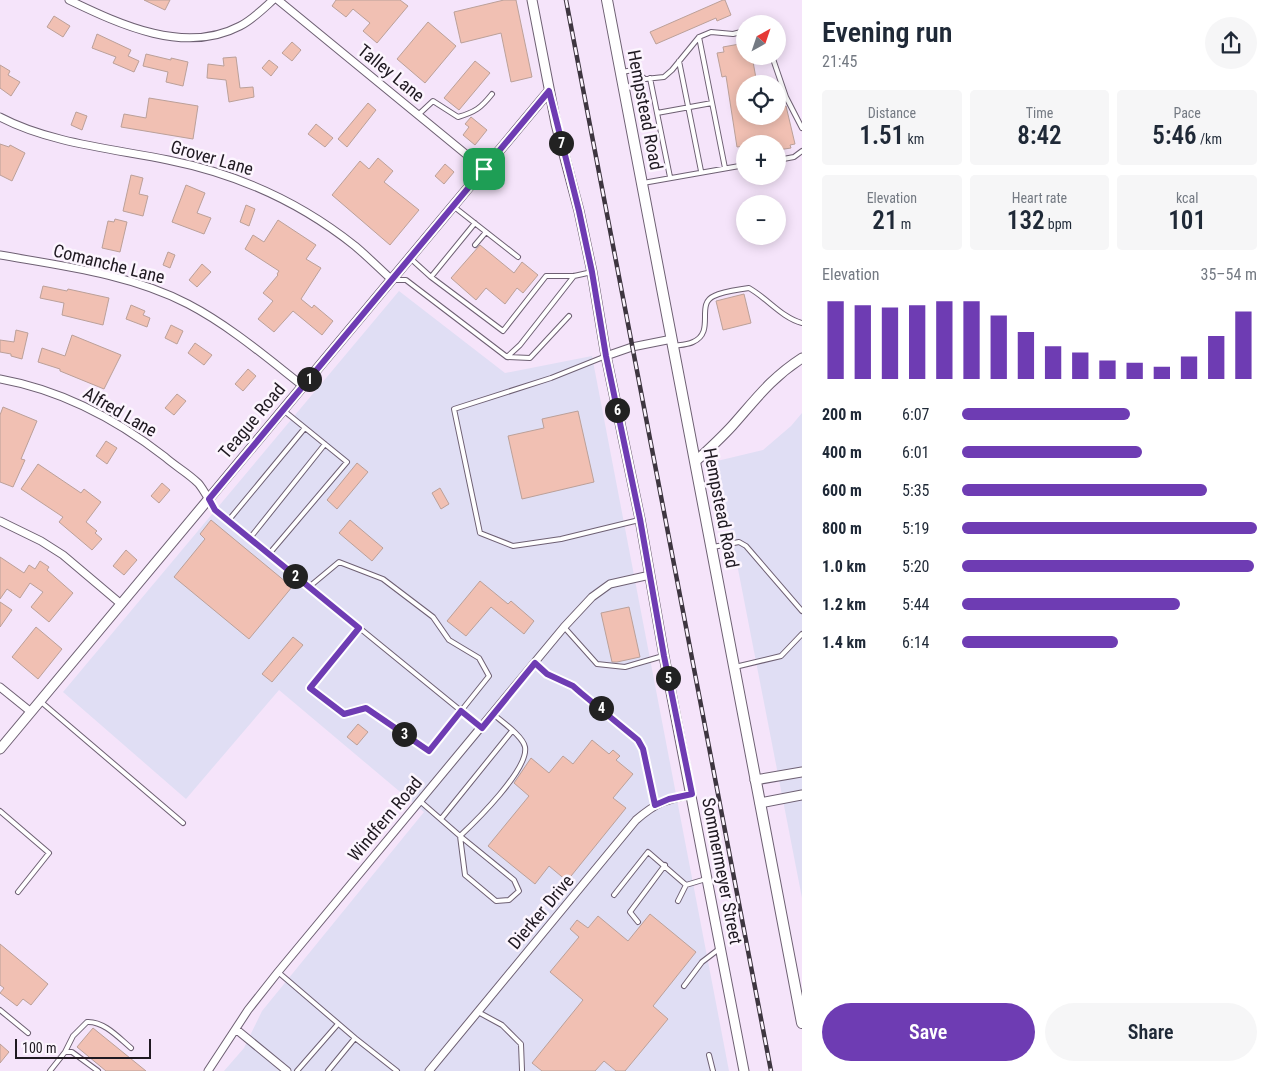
<!DOCTYPE html>
<html lang="en">
<head>
<meta charset="utf-8">
<style>
	:root { --surface:#fff; --page:#f6f6f7; --text:#1f2937; --muted:#747a83; --accent:#6e3cb3 }
	body { margin:0; font-family:"Roboto Condensed",sans-serif; background:var(--page); color:var(--text); height:100vh; display:flex; flex-direction:column; font-size:19px; white-space:nowrap }
	* { box-sizing:border-box; margin:0 }
	p { font-size:16px; color:var(--muted) }
	.icon { flex:none; width:28px; height:28px; fill:none; stroke:currentColor; stroke-width:2; stroke-linecap:round; stroke-linejoin:round }
	.map { position:relative; flex:1; overflow:hidden }
	.panel { display:flex; flex-direction:column; background:var(--surface); width:475px }
	.panel>* { flex:none }
	.needle { width:32px; rotate:40deg }
	.controls { position:absolute; left:736px; top:15px; display:grid; gap:10px }
	.controls a { display:grid; place-items:center; width:50px; height:50px; border-radius:50%; background:var(--surface); box-shadow:0 2px 12px #0003; font-size:25px }
	.scale { position:absolute; left:15px; bottom:12px; width:136px; box-sizing:border-box; padding-left:5px; border:2px solid #1f1921; border-top:0; font-size:14px; line-height:18px; white-space:nowrap; color:#1f1921; -webkit-text-stroke:4px #fcf5fe; paint-order:stroke }
	.pin { position:absolute; display:grid; place-items:center; width:42px; height:42px; color:#fff; margin:-21px; border-radius:10px; box-shadow:0 2px 8px #0006 }
	.km { position:absolute; width:25px; height:25px; margin:-12px; border-radius:50%; background:#222; color:#fff; font-size:14px; line-height:25px; text-align:center }
	.round { display:grid; place-items:center; flex:none; width:52px; height:52px; border-radius:26px; background:var(--page) }
	.headline { display:flex; align-items:center; justify-content:space-between; height:85px; padding:0 20px }
	h1 { font-size:28px; font-weight:600; line-height:38px }
	.figures { display:grid; grid-template-columns:repeat(3,1fr); gap:8px; height:85px; padding:5px 20px }
	.figures div { display:grid; align-content:center; border-radius:5px; background:var(--page); text-align:center }
	.figures b { font-size:25px; font-weight:600 }
	.figures small { font-size:14px; font-weight:400 }
	.figures p { font-size:14px }
	.chart { height:140px; padding:10px 20px }
	.chart p { display:flex; justify-content:space-between }
	.chart svg { width:100%; height:90px; margin-top:5px; stroke:var(--accent); stroke-width:6 }
	.cta { display:flex; gap:10px; margin-top:auto; padding:10px 20px }
	.cta a { flex:1; height:58px; border-radius:30px; background:var(--accent); color:#fff; font-size:20px; font-weight:600; line-height:58px; text-align:center }
	.cta a+a { background:var(--page); color:var(--text) }
	ul { padding:0 20px; list-style:none; font-size:16px }
	li { display:grid; grid-template-columns:80px 60px 1fr; align-items:center; height:38px }
	li i { height:12px; border-radius:6px; background:var(--accent) }
	main { display:flex; flex:1; min-height:0 }
	.map>svg:first-child { display:block }
	.industrial { fill:#e0def4 }
	.building { fill:#f1c0b3; stroke:#bba099 }
	.lines { fill:none; stroke-linecap:round; stroke-linejoin:round }
	.service-casing { stroke:#6e6073; stroke-width:6 }
	.minor-casing { stroke:#6e6073; stroke-width:9 }
	.tertiary-casing { stroke:#6e6073; stroke-width:11 }
	.secondary-casing { stroke:#6e6073; stroke-width:12 }
	.service { stroke:#fff; stroke-width:4 }
	.minor { stroke:#fff; stroke-width:7 }
	.tertiary { stroke:#fff; stroke-width:9 }
	.secondary { stroke:#fff; stroke-width:10 }
	.rail-casing { stroke:#3e3640; stroke-width:4.5 }
	.rail { stroke:#fcf5fe; stroke-width:2.5; stroke-dasharray:8; stroke-linecap:butt }
	.route-casing { stroke:#fff; stroke-width:10 }
	.route { stroke:#6e3cb3; stroke-width:6 }
	.labels { text-anchor:middle; stroke-width:5; stroke-linejoin:round; paint-order:stroke }
	.street-label { font-size:18px; fill:#1f1921; stroke:#fcf5fe }
</style>
</head>
<body>
<main>
<div class="map">
<svg width="802" height="1071" viewBox="0 0 802 1071">
	<rect width="100%" height="100%" fill="#f5e4fa"/>
	<!-- industrial -->
	<path class="industrial" d="M399 291 505 373 592 356 729 1071H224L244 1048 262 1011 424 812 279 690 186 799 63 692Z
		M802 413V898L717 461 763 450 791 426Z"/>
	<!-- building -->
	<path class="building" d="M144 0H170L165 10Z
		M336 0H400L408 6 377 43 363 31 370 23 353 9 346 17 332 6Z
		M504 0H516L532 77 511 82 501 33 461 43 454 12Z
		M723 0H725L731 15 717 21 716 18 656 44 650 32Z
		M54 16 70 26 63 37 47 27Z
		M428 22 456 46 425 83 397 59Z
		M97 34 131 50 128 56 139 61 134 72 113 63 116 57 92 48Z
		M292 42 301 50 292 61 282 53Z
		M745 43V56H752L757 84H745V116H778V107L786 106 795 144 790 145 791 148 778 150V144H745V146L737 147 726 76 722 77 717 53 724 52 723 47Z
		M146 54 171 60V58L188 62 183 86 166 82 168 72 143 66Z
		M236 57 240 88 253 87 254 97 229 102 226 80 207 78 208 64 224 66 223 58Z
		M269 60 278 67 271 76 262 68Z
		M475 61 490 73 459 110 444 98Z
		M0 65 10 71 8 75 20 82 11 96 0 88Z
		M149 98 198 106 193 139 121 127 124 114 146 118Z
		M368 103 376 110 347 147 338 139Z
		M76 112 87 116 82 130 71 125Z
		M471 117 487 130 475 145 463 135 469 127 465 124Z
		M316 124 333 138 325 147 308 134Z
		M0 144 9 147 10 145 25 153 12 181 0 175Z
		M378 158 393 171 384 182 419 210 390 245 332 195 360 161 369 169Z
		M445 164 454 172 444 184 435 176Z
		M131 175 143 178 139 194 148 196 143 216 123 211Z
		M186 185 205 193 197 213 211 218 204 234 172 222Z
		M246 205 255 209 249 226 240 222Z
		M115 219 127 222 120 252 102 248 108 221 114 222Z
		M278 220 316 245 306 259 321 268 301 299 312 308 314 305 333 321 322 335 293 311 274 332 258 319 273 301 263 293 278 275 277 274 279 271 245 249 253 235 264 242Z
		M480 245 514 273 522 262 538 275 523 293 517 288 505 304 486 288 476 300 451 278Z
		M168 252 175 255 170 268 163 265Z
		M202 264 211 272 197 287 189 280Z
		M43 286 67 291 68 289 109 298 103 325 62 315 64 303 40 298Z
		M744 294 751 323 723 330 716 301Z
		M131 305 145 311 143 315 150 318 147 327 126 319Z
		M171 325 183 331 177 344 165 338Z
		M16 330 28 333 22 359 11 356V354L0 352V340L14 342Z
		M72 335 121 355 104 389 60 371V369L38 362 42 348 65 356Z
		M195 343 212 355 204 365 188 353Z
		M248 369 256 376 243 391 235 384Z
		M177 394 186 401 174 415 165 408Z
		M3 407 37 421 21 459 25 460 13 487 0 482V415Z
		M578 411 594 482 522 499 508 436 544 428 542 419Z
		M106 441 117 448 107 464 96 456Z
		M357 463 368 472 337 509 327 500Z
		M38 464 81 493 84 489 101 502 86 522 97 531 95 533 102 539 92 550 59 522 63 517 21 489Z
		M162 483 170 490 159 503 151 496Z
		M440 488 449 504 441 509 432 493Z
		M211 520 292 587 249 639 174 577 205 539 200 534Z
		M350 520 383 548 372 561 339 533Z
		M126 550 137 560 124 575 113 566Z
		M0 557 24 573 29 565 35 569 40 561 49 567 47 570 73 593 49 622 31 607 43 592 30 583 20 598 7 589 0 599Z
		M480 581 508 604 511 601 534 621 524 634 491 607 466 636 447 621Z
		M0 602 12 610 0 627Z
		M629 607 640 657 617 662H612L601 613Z
		M36 627 62 649 38 679 12 657Z
		M293 637 303 645 272 682 262 674Z
		M358 724 368 732 357 745 347 737Z
		M592 740 609 754 613 750 620 756 616 760 633 774 613 798 626 808 567 881 549 866 535 884 488 846 529 796 514 783 531 758 549 773 563 756 573 764Z
		M650 914 696 952 653 1006 668 1019 625 1071H616L604 1061 595 1071H542L532 1063 583 1000 550 972 579 937 570 929 577 920 588 928 598 916 628 941Z
		M0 944 48 984 31 1005 23 999 17 1006 0 993 4 988 0 985Z
		M93 1028 146 1071H106L77 1047Z
		M0 1044 9 1052 0 1063Z"/>
	<g class="lines">
		<!-- service casing -->
		<g class="service-casing">
			<path id="service" d="M699 37 725 168
				M772 56 786 97 802 128
				M679 61 701 171
				M622 72 633 70 645 79 664 77 672 70 699 37 711 32 733 34 745 31
				M650 78 657 113
				M418 115 433 101 458 117C475 112 481 108 492 94
				M778 160 794 157 802 151
				M670 177 657 113 712 103
				M643 183 745 165
				M453 206 518 257
				M475 245 486 232
				M410 258 431 277 503 331 546 276H574L592 272
				M431 277 475 223
				M393 280H406L507 357 530 358 569 316
				M673 346C679 345 687 345 693 342 716 332 695 304 714 296 724 291 738 290 749 288 767 298 782 318 802 323
				M606 356 551 378 454 409 480 533 513 546 561 539 639 520
				M507 357 520 345 574 276
				M210 500 215 510 482 728
				M228 521 304 429
				M250 538 325 444
				M713 547 739 542 746 546 802 611
				M269 554 347 462 283 410
				M309 587 339 562 383 579 433 617 449 640 479 658 489 676 429 751 366 708 344 715 310 688 359 628
				M564 627 597 664 625 667 663 656
				M535 663 547 674 573 686 581 693 638 739 643 749 655 805
				M735 667 781 656 802 634
				M40 701 183 823
				M421 802 460 836C476 821 529 769 525 747 523 736 501 721 493 714
				M0 811 49 853 18 892
				M441 819 512 731
				M460 836 514 880 519 891 509 900 496 901 465 875Z
				M614 895 648 852 686 885 706 879
				M678 901 686 885
				M638 922 630 912 665 865
				M278 972 355 1038
				M684 986 702 962 719 949
				M0 1010 28 1033
				M478 1012 502 1025 521 1044 522 1070
				M65 1052 73 1036 87 1022C104 1021 119 1038 131 1048
				M709 1055 713 1071
				M50 1071 65 1052H72L98 1071
				M297 1071 338 1024
				M328 1071 355 1038 397 1071"/>
		</g>
		<!-- minor casing -->
		<g class="minor-casing">
			<path id="minor" d="M69 0C121 25 185 55 240 26 252 20 263 9 273 0
				M278 0 484 169
				M0 117C49 143 114 149 168 160 238 174 300 202 355 246 368 257 380 269 392 280
				M0 255C63 266 130 274 188 304 230 326 266 357 303 386
				M606 356 632 347 672 339
				M0 379C61 390 116 419 165 457 175 466 188 473 198 483 202 487 205 494 209 499
				M0 521 41 541 63 555 121 604
				M0 687 31 712
				M237 1030 287 1071
				M208 1071 248 1010 278 972 564 627 592 597 610 584 650 575
				M429 1071 636 820C657 802 665 800 692 794"/>
		</g>
		<!-- tertiary casing -->
		<g class="tertiary-casing">
			<path id="tertiary" d="M532 0 556 124 579 211 592 272 606 356 640 519 664 656 744 1071
				M696 461C708 450 721 438 732 426 756 399 771 378 802 358
				M0 749 549 91
				M755 780 802 772
				M760 803 802 795"/>
		</g>
		<!-- secondary casing -->
		<g class="secondary-casing">
			<path id="secondary" d="M607 0 802 1023"/>
		</g>
		<!-- service -->
		<use href="#service" class="service"/>
		<!-- minor -->
		<use href="#minor" class="minor"/>
		<!-- tertiary -->
		<use href="#tertiary" class="tertiary"/>
		<!-- secondary -->
		<use href="#secondary" class="secondary"/>
		<!-- rail casing -->
		<g class="rail-casing">
			<path id="rail" d="M566 0 771 1071"/>
		</g>
		<!-- rail -->
		<use href="#rail" class="rail"/>
	</g>
	<g class="lines">
		<!-- route casing -->
		<g class="route-casing">
			<path id="route" d="M549 91 579 211 592 272 606 356 640 519 664 656 692 794 669 799 655 805 643 749 638 740 581 693 573 686 547 674 535 663 482 728 461 711 429 751 366 708 344 714 310 688 359 628 215 510 209 499Z"/>
		</g>
		<!-- route -->
		<use href="#route" class="route"/>
	</g>
	<g class="labels">
		<!-- street labels -->
		<g class="street-label">
			<text transform="translate(391 73) rotate(39)" y="6">Talley Lane</text>
			<text transform="translate(645 110) rotate(79)" y="6">Hempstead Road</text>
			<text transform="translate(212 158) rotate(16)" y="6">Grover Lane</text>
			<text transform="translate(109 264) rotate(14)" y="6">Comanche Lane</text>
			<text transform="translate(120 412) rotate(30)" y="6">Alfred Lane</text>
			<text transform="translate(252 421) rotate(-50)" y="6">Teague Road</text>
			<text transform="translate(721 508) rotate(79)" y="6">Hempstead Road</text>
			<text transform="translate(385 819) rotate(-50)" y="6">Windfern Road</text>
			<text transform="translate(722 871) rotate(79)" y="6">Sommermeyer Street</text>
			<text transform="translate(541 912) rotate(-50)" y="6">Dierker Drive</text>
		</g>
	</g>
</svg>
<div class="controls">
<a><svg class="needle" viewBox="-14 -14 28 28"><path d="M0-13l5 13h-10z" fill="#e53935"/><path d="M0 13l5-13h-10z" fill="#747a83"/></svg></a>
<a><svg class="icon" aria-label="locate" viewBox="0 0 24 24"><circle cx="12" cy="12" r="6"/><path d="M12 2v4M12 18v4M2 12h4M18 12h4"/></svg></a>
<a>+</a>
<a>−</a>
</div>
<div class="scale">100 m</div>
<div class="pin" style="left:484px;top:169px;background:#1e9e55"><svg class="icon" aria-label="arrive" viewBox="0 0 24 24"><path d="M6 21V4h12l-3 4 3 4H6"/></svg></div>
<b class="km" style="left:309px;top:379px">1</b>
<b class="km" style="left:295px;top:576px">2</b>
<b class="km" style="left:404px;top:734px">3</b>
<b class="km" style="left:601px;top:708px">4</b>
<b class="km" style="left:668px;top:678px">5</b>
<b class="km" style="left:617px;top:410px">6</b>
<b class="km" style="left:561px;top:143px">7</b>
</div>
<section class="panel">
<div class="headline"><div><h1>Evening run</h1><p>21:45</p></div><a class="round"><svg class="icon" aria-label="share" viewBox="0 0 24 24"><path d="M12 15V3M7 8l5-5 5 5M5 13v7h14v-7"/></svg></a></div>
<div class="figures">
<div><p>Distance</p><b>1.51<small> km</small></b></div>
<div><p>Time</p><b>8:42</b></div>
<div><p>Pace</p><b>5:46<small> /km</small></b></div>
</div>
<div class="figures">
<div><p>Elevation</p><b>21<small> m</small></b></div>
<div><p>Heart rate</p><b>132<small> bpm</small></b></div>
<div><p>kcal</p><b>101</b></div>
</div>
<div class="chart"><p><span>Elevation</span>35–54 m</p>
<svg viewBox="0 0 160 44" preserveAspectRatio="none"><path d="M5 44V6M15 44V8M25 44V9M35 44V8M45 44V6M55 44V6M65 44V13M75 44V21M85 44V28M95 44V31M105 44V35M115 44V36M125 44V38M135 44V33M145 44V23M155 44V11"/></svg>
</div>
<ul>
<li><b>200 m</b>6:07<i style="width:57%"></i></li>
<li><b>400 m</b>6:01<i style="width:61%"></i></li>
<li><b>600 m</b>5:35<i style="width:83%"></i></li>
<li><b>800 m</b>5:19<i style="width:100%"></i></li>
<li><b>1.0 km</b>5:20<i style="width:99%"></i></li>
<li><b>1.2 km</b>5:44<i style="width:74%"></i></li>
<li><b>1.4 km</b>6:14<i style="width:53%"></i></li>
</ul>
<div class="cta"><a>Save</a><a>Share</a></div>
</section>
</main>
</body>
</html>
